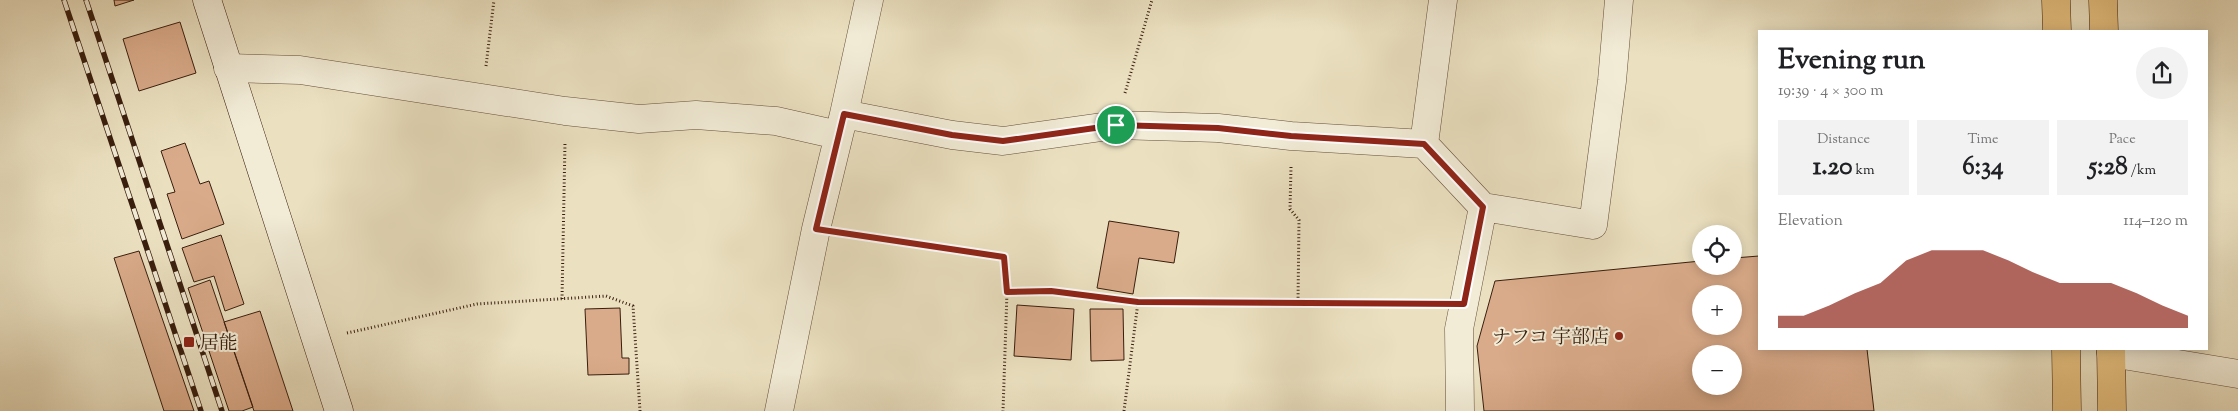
<!DOCTYPE html>
<html lang="en">
<head>
<meta charset="utf-8">
<style>
	:root { --surface:#fff; --page:#f2f2f2; --text:#202124; --muted:#757577; --accent:#8f2418 }
	body { margin:0; font-family:"Sorts Mill Goudy","Noto Serif JP",serif; background:var(--page); color:var(--text); height:100vh; display:flex; flex-direction:column; font-size:19px; white-space:nowrap }
	* { box-sizing:border-box; margin:0 }
	p { font-size:16px; color:var(--muted) }
	.icon { flex:none; width:28px; height:28px; fill:none; stroke:currentColor; stroke-width:2; stroke-linecap:round; stroke-linejoin:round }
	.map { position:relative; flex:1; overflow:hidden }
	.details { position:absolute; left:1758px; top:30px; width:450px; height:320px; display:flex; flex-direction:column; background:var(--surface); border-radius:0px; box-shadow:0 2px 12px #0003 }
	.details>* { flex:none }
	.tools { position:absolute; left:1692px; top:225px; display:grid; gap:10px }
	.tools a { display:grid; place-items:center; width:50px; height:50px; border-radius:50%; background:var(--surface); box-shadow:0 2px 12px #0003; font-size:25px }
	.pin { position:absolute; display:grid; place-items:center; width:42px; height:42px; color:#fff; margin:-21px; border:2px solid #fff; border-radius:50%; box-shadow:0 1px 5px #0007 }
	.round { display:grid; place-items:center; flex:none; width:52px; height:52px; border-radius:26px; background:var(--page) }
	.overview { display:flex; align-items:center; justify-content:space-between; height:85px; padding:0 20px }
	h1 { font-size:28px; font-weight:800; line-height:38px }
	.stats { display:grid; grid-template-columns:repeat(3,1fr); gap:8px; height:85px; padding:5px 20px }
	.stats div { display:grid; align-content:center; border-radius:0px; background:var(--page); text-align:center }
	.stats b { font-size:25px; font-weight:800 }
	.stats small { font-size:14px; font-weight:400 }
	.stats p { font-size:14px }
	.chart { height:140px; padding:10px 20px }
	.chart p { display:flex; justify-content:space-between }
	.chart svg { width:100%; height:90px; margin-top:5px; fill:var(--accent); opacity:.7 }
	.map>svg:first-child { display:block }
	.building { fill:#daab8a; stroke:#391e0e; fill-rule:evenodd }
	.lines { fill:none; stroke-linecap:round; stroke-linejoin:round }
	.street-casing { stroke:#664f3b; stroke-width:29 }
	.secondary-casing { stroke:#391e0e; stroke-width:29 }
	.highway-casing { stroke:#391e0e; stroke-width:29 }
	.path { stroke:#391e0e; stroke-width:3; stroke-dasharray:1 2.5; stroke-linecap:butt }
	.street { stroke:#f2ecd7; stroke-width:28 }
	.secondary { stroke:#f2ecd7; stroke-width:28 }
	.highway { stroke:#e6c080; stroke-width:28 }
	.rail-casing { stroke:#391e0e; stroke-width:5.5 }
	.rail { stroke:#f2ecd7; stroke-width:4; stroke-dasharray:11; stroke-linecap:butt }
	.route-casing { stroke:#fff; stroke-width:10 }
	.route { stroke:#8f2418; stroke-width:6 }
	.poi-dot { fill:#8f2418; stroke:#f2ecd7; stroke-width:2 }
	.labels { text-anchor:middle; stroke-width:4; stroke-linejoin:round; paint-order:stroke }
	.poi-label { font-size:19px; fill:#391e0e; stroke:#f2ecd7; text-anchor:end }
</style>
</head>
<body>
<div class="map">
<svg width="2238" height="411" viewBox="0 0 2238 411">
	<rect width="100%" height="100%" fill="#ebe1c1"/>
	<filter id="stains"><feTurbulence type="fractalNoise" baseFrequency=".004" numOctaves="4"/><feColorMatrix values="0 0 0 0 .2 0 0 0 0 .09 0 0 0 0 .02 0 0 0 .5 -.17"/></filter>
	<radialGradient id="worn" r=".72"><stop offset=".6" stop-color="#630" stop-opacity="0"/><stop offset="1" stop-color="#630" stop-opacity=".3"/></radialGradient>
	<!-- building -->
	<path class="building" d="M114 0H134L115 6Z
		M180 22 196 73 139 91 123 39Z
		M185 143 200 184 209 181 224 224 182 239 167 194 175 192 161 151Z
		M1109 221 1179 232 1174 263 1139 258 1133 294 1097 288Z
		M221 235 244 304 225 311 214 276 194 282 182 248Z
		M139 251 194 411H164L114 258Z
		M1759 256V349H1867L1874 411H1484L1477 346 1495 281 1701 261V266H1734V258ZM1701 294H1734V326H1701ZM1701 354H1734V386H1701Z
		M210 280 253 407 242 411H229L188 288Z
		M1017 305 1074 309 1071 360 1014 356Z
		M620 308 622 358H629V374L588 375 585 309Z
		M1090 309H1123L1124 360 1091 361Z
		M260 311 293 411H254L224 322Z"/>
	<g class="lines">
		<!-- street casing -->
		<g class="street-casing">
			<path id="street" d="M228 68 300 70 565 111 639 119 696 115 776 121 838 135
				M844 114 952 135 1003 141 1116 125 1218 128 1291 136 1424 144 1483 207 1593 225 1612 81 1619 0
				M1424 144 1443 0
				M2111 353 2238 374
				M779 411 816 229 844 114 869 0
				M1460 411 1459 329 1483 207"/>
		</g>
		<!-- secondary casing -->
		<g class="secondary-casing">
			<path id="secondary" d="M207 0 339 411"/>
		</g>
		<!-- highway casing -->
		<g class="highway-casing">
			<path id="highway" d="M2056 0 2057 31
				M2103 0 2104 31
				M2066 349 2067 411
				M2111 349 2112 411"/>
		</g>
		<!-- path -->
		<path class="path" d="M486 66 494 0
			M1125 93 1152 0
			M1291 167 1290 209 1299 220 1298 301
			M848 234 1004 257 1007 292 1003 411
			M1007 292 1051 291 1138 302 1431 303
			M562 299 565 142
			M347 333 477 304 606 296 633 306 640 411
			M1124 411 1138 302"/>
		<!-- street -->
		<use href="#street" class="street"/>
		<!-- secondary -->
		<use href="#secondary" class="secondary"/>
		<!-- highway -->
		<use href="#highway" class="highway"/>
		<!-- rail casing -->
		<g class="rail-casing">
			<path id="rail" d="M64 0 201 411
				M86 0 222 411"/>
		</g>
		<!-- rail -->
		<use href="#rail" class="rail"/>
	</g>
	<g class="lines">
		<!-- route casing -->
		<g class="route-casing">
			<path id="route" d="M844 114 952 135 1003 141 1116 125 1218 128 1291 136 1424 144 1483 207 1464 304 1138 302 1051 291 1007 292 1004 257 816 229Z"/>
		</g>
		<!-- route -->
		<use href="#route" class="route"/>
	</g>
	<!-- markers -->
	<g class="poi-dot">
		<circle cx="1619" cy="336" r="5"/>
		<rect x="183" y="336" width="12" height="12" rx="2.5"/>
	</g>
	<g class="labels">
		<!-- poi labels -->
		<g class="poi-label">
			<text x="1609" y="343">ナフコ 宇部店</text>
			<text x="200" y="349" text-anchor="start">居能</text>
		</g>
	</g>
	<rect width="100%" height="100%" filter="url(#stains)"/>
	<rect width="100%" height="100%" fill="url(#worn)"/>
</svg>
<div class="tools">
<a><svg class="icon" aria-label="locate" viewBox="0 0 24 24"><circle cx="12" cy="12" r="6"/><path d="M12 2v4M12 18v4M2 12h4M18 12h4"/></svg></a>
<a>+</a>
<a>−</a>
</div>
<div class="pin" style="left:1116px;top:125px;background:#1e9e55"><svg class="icon" aria-label="arrive" viewBox="0 0 24 24"><path d="M6 21V4h12l-3 4 3 4H6"/></svg></div>
<section class="details">
<div class="overview"><div><h1>Evening run</h1><p>19:39 · 4 × 300 m</p></div><a class="round"><svg class="icon" aria-label="share" viewBox="0 0 24 24"><path d="M12 15V3M7 8l5-5 5 5M5 13v7h14v-7"/></svg></a></div>
<div class="stats">
<div><p>Distance</p><b>1.20<small> km</small></b></div>
<div><p>Time</p><b>6:34</b></div>
<div><p>Pace</p><b>5:28<small> /km</small></b></div>
</div>
<div class="chart"><p><span>Elevation</span>114–120 m</p>
<svg viewBox="0 0 160 44" preserveAspectRatio="none"><path d="M0 44V38L10 38L20 33L30 27L40 22L50 11L60 6L70 6L80 6L90 11L100 17L110 22L120 22L130 22L140 27L150 33L160 38V44z"/></svg>
</div>
</section>
</div>
</body>
</html>
